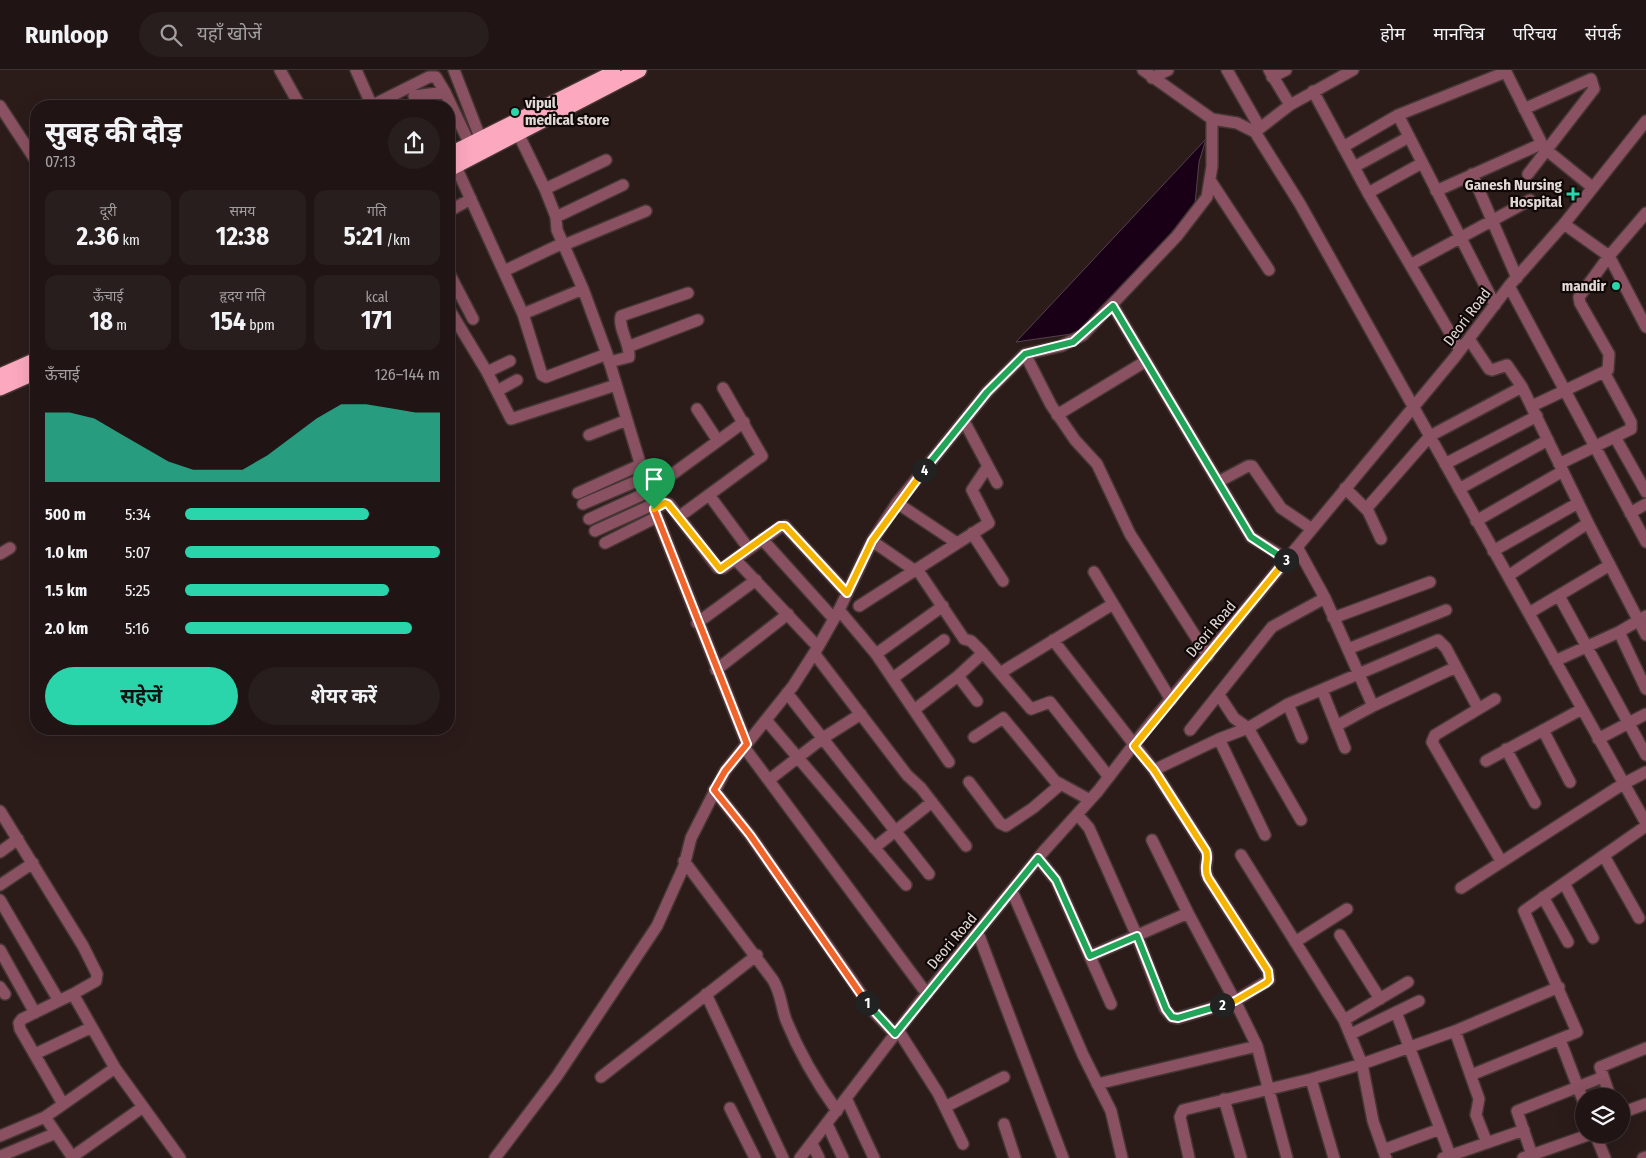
<!DOCTYPE html>
<html lang="hi">
<head>
<meta charset="utf-8">
<style>
	:root { --surface:#201514; --page:#281e1d; --text:#f1f3f6; --muted:#a29fa0; --line:#3d3434; --accent:#2ad5ac }
	body { margin:0; font-family:"Fira Sans Condensed","Noto Sans Devanagari",sans-serif; background:var(--page); color:var(--text); height:100vh; display:flex; flex-direction:column; font-size:19px; white-space:nowrap }
	* { box-sizing:border-box; margin:0 }
	p { font-size:16px; color:var(--muted) }
	.icon { flex:none; width:28px; height:28px; fill:none; stroke:currentColor; stroke-width:2; stroke-linecap:round; stroke-linejoin:round }
	.map { position:relative; flex:1; overflow:hidden }
	.details { position:absolute; left:30px; top:30px; width:425px; height:635px; display:flex; flex-direction:column; background:var(--surface); border-radius:20px; box-shadow:0 5px 20px #0002,0 0 0 1px var(--line) }
	.details>* { flex:none }
	.fabs { position:absolute; left:1575px; top:1018px; display:grid; gap:10px }
	.fabs a { display:grid; place-items:center; width:55px; height:55px; border-radius:50%; background:var(--surface); box-shadow:0 5px 20px #0002,0 0 0 1px var(--line); font-size:25px }
	.pin { position:absolute; display:grid; place-items:center; width:42px; height:42px; color:#fff; margin:-51px -21px; border-radius:50% 50% 50% 0; rotate:-45deg; box-shadow:0 0 5px #0007 }
	.pin .icon { rotate:45deg }
	.km { position:absolute; width:25px; height:25px; margin:-12px; border-radius:50%; background:#222; color:#fff; font-size:14px; line-height:25px; text-align:center }
	.round { display:grid; place-items:center; flex:none; width:52px; height:52px; border-radius:26px; background:var(--page) }
	.summary { display:flex; align-items:center; justify-content:space-between; height:85px; padding:0 15px }
	h1 { font-size:28px; font-weight:700; line-height:38px }
	.figures { display:grid; grid-template-columns:repeat(3,1fr); gap:8px; height:85px; padding:5px 15px }
	.figures div { display:grid; align-content:center; border-radius:12px; background:var(--page); text-align:center }
	.figures b { font-size:25px; font-weight:700 }
	.figures small { font-size:14px; font-weight:400 }
	.figures p { font-size:14px }
	.chart { height:140px; padding:10px 15px }
	.chart p { display:flex; justify-content:space-between }
	.chart svg { width:100%; height:90px; margin-top:5px; fill:var(--accent); opacity:.7 }
	.cta { display:flex; gap:10px; margin-top:auto; padding:10px 15px }
	.cta a { flex:1; height:58px; border-radius:30px; background:var(--accent); color:#111; font-size:20px; font-weight:700; line-height:58px; text-align:center }
	.cta a+a { background:var(--page); color:var(--text) }
	ul { padding:0 15px; list-style:none; font-size:16px }
	li { display:grid; grid-template-columns:80px 60px 1fr; align-items:center; height:38px }
	li i { height:12px; border-radius:6px; background:var(--accent) }
	header { display:flex; align-items:center; gap:30px; box-sizing:border-box; height:70px; padding:0 25px; background:var(--surface); border-bottom:1px solid var(--line) }
	header strong { font-size:24px }
	nav { display:flex; gap:28px; margin-inline-start:auto; font-size:18px }
	.search { width:350px; height:45px; background:var(--page); display:flex; align-items:center; gap:12px; box-sizing:border-box; padding:0 18px; border-radius:28px; color:var(--muted); font-size:19px }
	.map>svg:first-child { display:block }
	.water { fill:#1a0017; stroke:#564150 }
	.lines { fill:none; stroke-linecap:round; stroke-linejoin:round }
	.minor-casing { stroke:#453634; stroke-width:14 }
	.highway-casing { stroke:#453634; stroke-width:18 }
	.minor { stroke:#895161; stroke-width:11 }
	.highway { stroke:#fca8bf; stroke-width:15 }
	.split-1-casing { stroke:#fff; stroke-width:10 }
	.split-2-casing { stroke:#fff; stroke-width:10 }
	.split-3-casing { stroke:#fff; stroke-width:10 }
	.split-4-casing { stroke:#fff; stroke-width:10 }
	.split-5-casing { stroke:#fff; stroke-width:10 }
	.split-1 { stroke:#f0652b; stroke-width:6 }
	.split-2 { stroke:#22a559; stroke-width:6 }
	.split-3 { stroke:#f5b400; stroke-width:6 }
	.split-4 { stroke:#22a559; stroke-width:6 }
	.split-5 { stroke:#f5b400; stroke-width:6 }
	.poi-dot { fill:#2ad5ac; stroke:#0f0807; stroke-width:2 }
	.labels { text-anchor:middle; stroke-width:4.5; stroke-linejoin:round; paint-order:stroke }
	.poi-label { font-size:15px; font-weight:bold; fill:#e2d8d6; stroke:#0f0807; text-anchor:end }
	.street-label { font-size:15px; fill:#e2d8d6; stroke:#0f0807 }
</style>
</head>
<body>
<header>
<strong>Runloop</strong>
<div class="search"><svg class="icon" aria-label="search" viewBox="0 0 24 24"><circle cx="10" cy="10" r="6"/><path d="M15 15l6 6"/></svg>यहाँ खोजें</div>
<nav><a>होम</a><a>मानचित्र</a><a>परिचय</a><a>संपर्क</a></nav>
</header>
<div class="map">
<svg width="1646" height="1088" viewBox="0 0 1646 1088">
	<rect width="100%" height="100%" fill="#2b1c1a"/>
	<!-- water -->
	<path class="water" d="M1206 69 1199 92 1195 134 1157 180 1078 263 1016 272Z"/>
	<g class="lines">
		<!-- minor casing -->
		<g class="minor-casing">
			<path id="minor" d="M280 0 300 36
				M356 0 372 36
				M454 0 483 75
				M1143 0 1212 49 1237 53 1255 62 1300 134 1646 753
				M1227 0 1260 58
				M1269 0 1290 35
				M1505 0 1544 78 1592 117
				M1272 7 1286 0
				M1152 8 1168 0
				M1313 21 1368 123 1460 280
				M414 26 445 22 473 81
				M0 36 36 91
				M371 36 429 7H436L445 22
				M1524 39 1591 9 1594 19 1528 104
				M1398 45 1495 235
				M515 57 545 119 556 147 557 160 583 219 607 284 654 439 747 674
				M1255 62 1290 35 1353 0
				M1343 77 1398 45 1506 2
				M452 88 523 244 583 219
				M1354 97 1409 67
				M1472 104 1517 208
				M1210 110 1269 200
				M545 119 606 90
				M1436 121 1541 74
				M1368 123 1422 93
				M449 141 471 129
				M556 147 623 115
				M1564 154 1609 186 1646 257
				M564 175 646 141
				M1410 195 1530 130
				M504 201 563 173
				M449 203 473 249
				M1509 216 1646 472
				M1113 236 1251 467 1287 489
				M449 239 487 302 511 349 616 315
				M523 244 542 305 546 307 607 284
				M630 276 698 250
				M1025 284 1051 335 1075 370 1097 394 1130 464 1208 586
				M609 292 629 287C630 273 618 258 621 246L688 223
				M487 302 510 291
				M1522 317 1588 453 1646 565
				M497 321 517 310
				M1532 336 1608 300 1609 284 1580 233 1579 227 1609 186 1646 143
				M697 339 718 371
				M1057 345 1146 291
				M964 351 997 413
				M589 365 627 350
				M1615 367 1646 422
				M1445 394 1537 346
				M1559 394 1631 359V352L1604 302
				M1218 412 1248 396H1252L1281 438 1312 459
				M1345 418 1368 441 1381 469
				M1459 419 1548 370
				M578 423 640 395
				M709 425 749 479
				M897 433 957 473
				M583 434 644 408
				M654 439 665 433 669 434 718 498H723L735 489 818 577
				M1366 439 1430 366 1522 317 1507 295 1492 300 1489 299 1469 269
				M1630 443 1646 434
				M680 446 762 386 723 318
				M589 449 648 422 744 352
				M1476 451 1563 401
				M595 461 652 435
				M972 463 1003 511
				M762 469 834 549
				M872 471 914 500
				M605 473 657 447
				M1297 477 1325 528 1373 636 1456 597
				M1493 481 1578 433
				M0 484 10 478
				M735 489 780 457 785 456 847 523
				M917 499 964 569 971 571 983 583
				M1094 502 1171 630
				M1508 506 1588 453
				M1559 526 1646 685
				M859 536 989 453 972 420 988 396
				M839 540 876 584 949 692
				M1529 543 1610 495
				M1333 548 1430 512
				M697 553 756 510
				M1619 562 1646 619
				M1053 570 1154 700 1206 781C1210 791 1202 796 1208 808L1268 901 1269 910 1235 931 1188 843 1152 770
				M1348 579 1446 540
				M814 583 907 705 921 718 966 776
				M876 584 943 536
				M1555 591 1619 562 1646 546
				M716 600 788 544
				M1000 603 1113 534
				M893 608 944 570
				M1322 620 1345 678
				M787 623 929 804
				M1219 625 1234 648 1248 658
				M1495 629 1435 665 1432 672 1501 791
				M977 631 958 606 983 583 1031 639 1050 632 1109 707
				M1288 634 1302 668
				M914 640 958 606
				M766 650 906 815
				M1336 656 1373 636
				M1190 660 1272 557 1325 528
				M1543 660 1570 712
				M974 667 1003 648 1055 711 1090 730
				M1219 669 1265 765
				M1598 669 1646 644
				M744 677 927 924
				M1506 679 1535 733
				M1486 691 1582 639
				M1154 700 1219 669 1248 658
				M769 710 823 668 861 644
				M969 712 1000 753 1006 756 1033 738 1061 714
				M714 720 750 765 874 942 895 964
				M0 741 83 876 97 904 96 911 73 924 115 998 180 1088
				M1077 744 1089 758 1137 866 1165 939 1172 947 1178 948 1235 931 1257 976 1097 1014
				M1301 750 1248 658 1288 634 1438 570 1446 578 1478 638
				M874 778 932 732
				M0 782 18 769
				M1241 785 1344 950 1362 994 1373 1051 1386 1088
				M1604 786 1639 848
				M1038 788 1056 810 1111 934
				M684 791 773 910C781 923 781 936 786 950 799 982 817 1013 837 1041
				M1564 813 1593 868
				M0 815 33 793
				M1461 818 1623 714 1646 702
				M1012 821 1083 985 1111 1041 1122 1088
				M1543 827 1568 872
				M0 830 59 931
				M978 863 1063 1088
				M1340 865 1380 929
				M1295 872 1347 839
				M0 880 35 943
				M1090 886 1188 843
				M0 917 5 924
				M706 924 783 1088
				M1396 942 1450 1085
				M1344 950 1408 912
				M898 960 938 1023 963 1074
				M1351 964 1419 931
				M1560 970 1584 1033
				M1257 976 1287 1088
				M35 984 90 958
				M1471 1005 1577 962 1524 841 1646 756
				M601 1007 757 885
				M1311 1009 1334 1088
				M1610 1026 1600 997 1646 978
				M846 1028 874 1088
				M1224 1029 1241 1088
				M63 1034 20 959 19 953 22 949 73 924
				M945 1037 1004 1007
				M730 1038 755 1088
				M1621 1043 1646 1034
				M45 1047 73 1088
				M827 1054 843 1088
				M1004 1054 1015 1088
				M1595 1064 1605 1088
				M0 1066 45 1047 115 998
				M1487 1073 1476 1045 1479 1029 1455 961 1559 917
				M812 1074 819 1088
				M1383 1080 1440 1059
				M3 1085 56 1063
				M1532 1085 1517 1041 1603 1007
				M72 1087 143 1037
				M495 1088 557 1006 657 856 684 796 691 768 725 701 793 616 818 577 839 540 872 471 897 433 987 322 1025 284 1061 276 1083 265 1177 166 1207 127 1212 96V49
				M800 1088 919 933 1043 782 1098 721 1145 660 1455 287 1509 216 1564 154 1646 51
				M1189 1088 1180 1047 1183 1040 1311 1009 1362 994 1455 961
				M1443 1088 1524 1060
				M1523 1088 1591 1064
				M1643 1088 1646 1087"/>
		</g>
		<!-- highway casing -->
		<g class="highway-casing">
			<path id="highway" d="M449 85 613 3
				M449 99 639 0
				M0 306 36 290
				M0 318 36 302"/>
		</g>
		<!-- minor -->
		<use href="#minor" class="minor"/>
		<!-- highway -->
		<use href="#highway" class="highway"/>
	</g>
	<g class="lines">
		<!-- split-1 casing -->
		<g class="split-1-casing">
			<path id="split-1" d="M654 439 747 674 725 701 714 720 750 765 867 933"/>
		</g>
		<!-- split-2 casing -->
		<g class="split-2-casing">
			<path id="split-2" d="M867 933 895 964 1038 788 1056 810 1090 886 1137 866 1166 939 1172 947 1178 948 1222 935"/>
		</g>
		<!-- split-3 casing -->
		<g class="split-3-casing">
			<path id="split-3" d="M1222 935 1235 931 1266 913 1269 910 1268 901 1208 808C1202 796 1210 791 1206 781L1154 700 1134 676 1286 490"/>
		</g>
		<!-- split-4 casing -->
		<g class="split-4-casing">
			<path id="split-4" d="M924 400 987 322 1025 284 1073 272 1113 236 1251 467 1286 490"/>
		</g>
		<!-- split-5 casing -->
		<g class="split-5-casing">
			<path id="split-5" d="M654 439 665 433 668 434 720 499 780 456H785L847 523 872 471 924 400"/>
		</g>
		<!-- split-1 -->
		<use href="#split-1" class="split-1"/>
		<!-- split-2 -->
		<use href="#split-2" class="split-2"/>
		<!-- split-3 -->
		<use href="#split-3" class="split-3"/>
		<!-- split-4 -->
		<use href="#split-4" class="split-4"/>
		<!-- split-5 -->
		<use href="#split-5" class="split-5"/>
	</g>
	<!-- markers -->
	<g class="poi-dot">
		<circle cx="515" cy="42" r="5"/>
		<path d="M1570.5 116.5h5v5h5v5h-5v5h-5v-5h-5v-5h5z"/>
		<circle cx="1616" cy="216" r="5"/>
	</g>
	<g class="labels">
		<!-- poi labels -->
		<g class="poi-label">
			<text x="525" y="38" text-anchor="start">vipul<tspan x="525" dy="17">medical store</tspan></text>
			<text x="1562" y="120">Ganesh Nursing<tspan x="1562" dy="17">Hospital</tspan></text>
			<text x="1606" y="221">mandir</text>
		</g>
		<!-- street labels -->
		<g class="street-label">
			<text transform="translate(1467 247) rotate(-53)" y="5">Deori Road</text>
			<text transform="translate(1211 559) rotate(-50)" y="5">Deori Road</text>
			<text transform="translate(952 871) rotate(-50)" y="5">Deori Road</text>
		</g>
	</g>
</svg>
<div class="fabs">
<a><svg class="icon" aria-label="layers" viewBox="0 0 24 24"><path d="M12 4l9 5-9 5-9-5zM3 14l9 5 9-5"/></svg></a>
</div>
<div class="pin" style="left:654px;top:439px;background:#1e9e55"><svg class="icon" aria-label="arrive" viewBox="0 0 24 24"><path d="M6 21V4h12l-3 4 3 4H6"/></svg></div>
<b class="km" style="left:867px;top:933px">1</b>
<b class="km" style="left:1222px;top:935px">2</b>
<b class="km" style="left:1286px;top:490px">3</b>
<b class="km" style="left:924px;top:400px">4</b>
<section class="details">
<div class="summary"><div><h1>सुबह की दौड़</h1><p>07:13</p></div><a class="round"><svg class="icon" aria-label="share" viewBox="0 0 24 24"><path d="M12 15V3M7 8l5-5 5 5M5 13v7h14v-7"/></svg></a></div>
<div class="figures">
<div><p>दूरी</p><b>2.36<small> km</small></b></div>
<div><p>समय</p><b>12:38</b></div>
<div><p>गति</p><b>5:21<small> /km</small></b></div>
</div>
<div class="figures">
<div><p>ऊँचाई</p><b>18<small> m</small></b></div>
<div><p>हृदय गति</p><b>154<small> bpm</small></b></div>
<div><p>kcal</p><b>171</b></div>
</div>
<div class="chart"><p><span>ऊँचाई</span>126–144 m</p>
<svg viewBox="0 0 160 44" preserveAspectRatio="none"><path d="M0 44V10L10 10L20 13L30 20L40 27L50 34L60 38L70 38L80 38L90 31L100 22L110 13L120 6L130 6L140 8L150 10L160 10V44z"/></svg>
</div>
<ul>
<li><b>500 m</b>5:34<i style="width:72%"></i></li>
<li><b>1.0 km</b>5:07<i style="width:100%"></i></li>
<li><b>1.5 km</b>5:25<i style="width:80%"></i></li>
<li><b>2.0 km</b>5:16<i style="width:89%"></i></li>
</ul>
<div class="cta"><a>सहेजें</a><a>शेयर करें</a></div>
</section>
</div>
</body>
</html>
